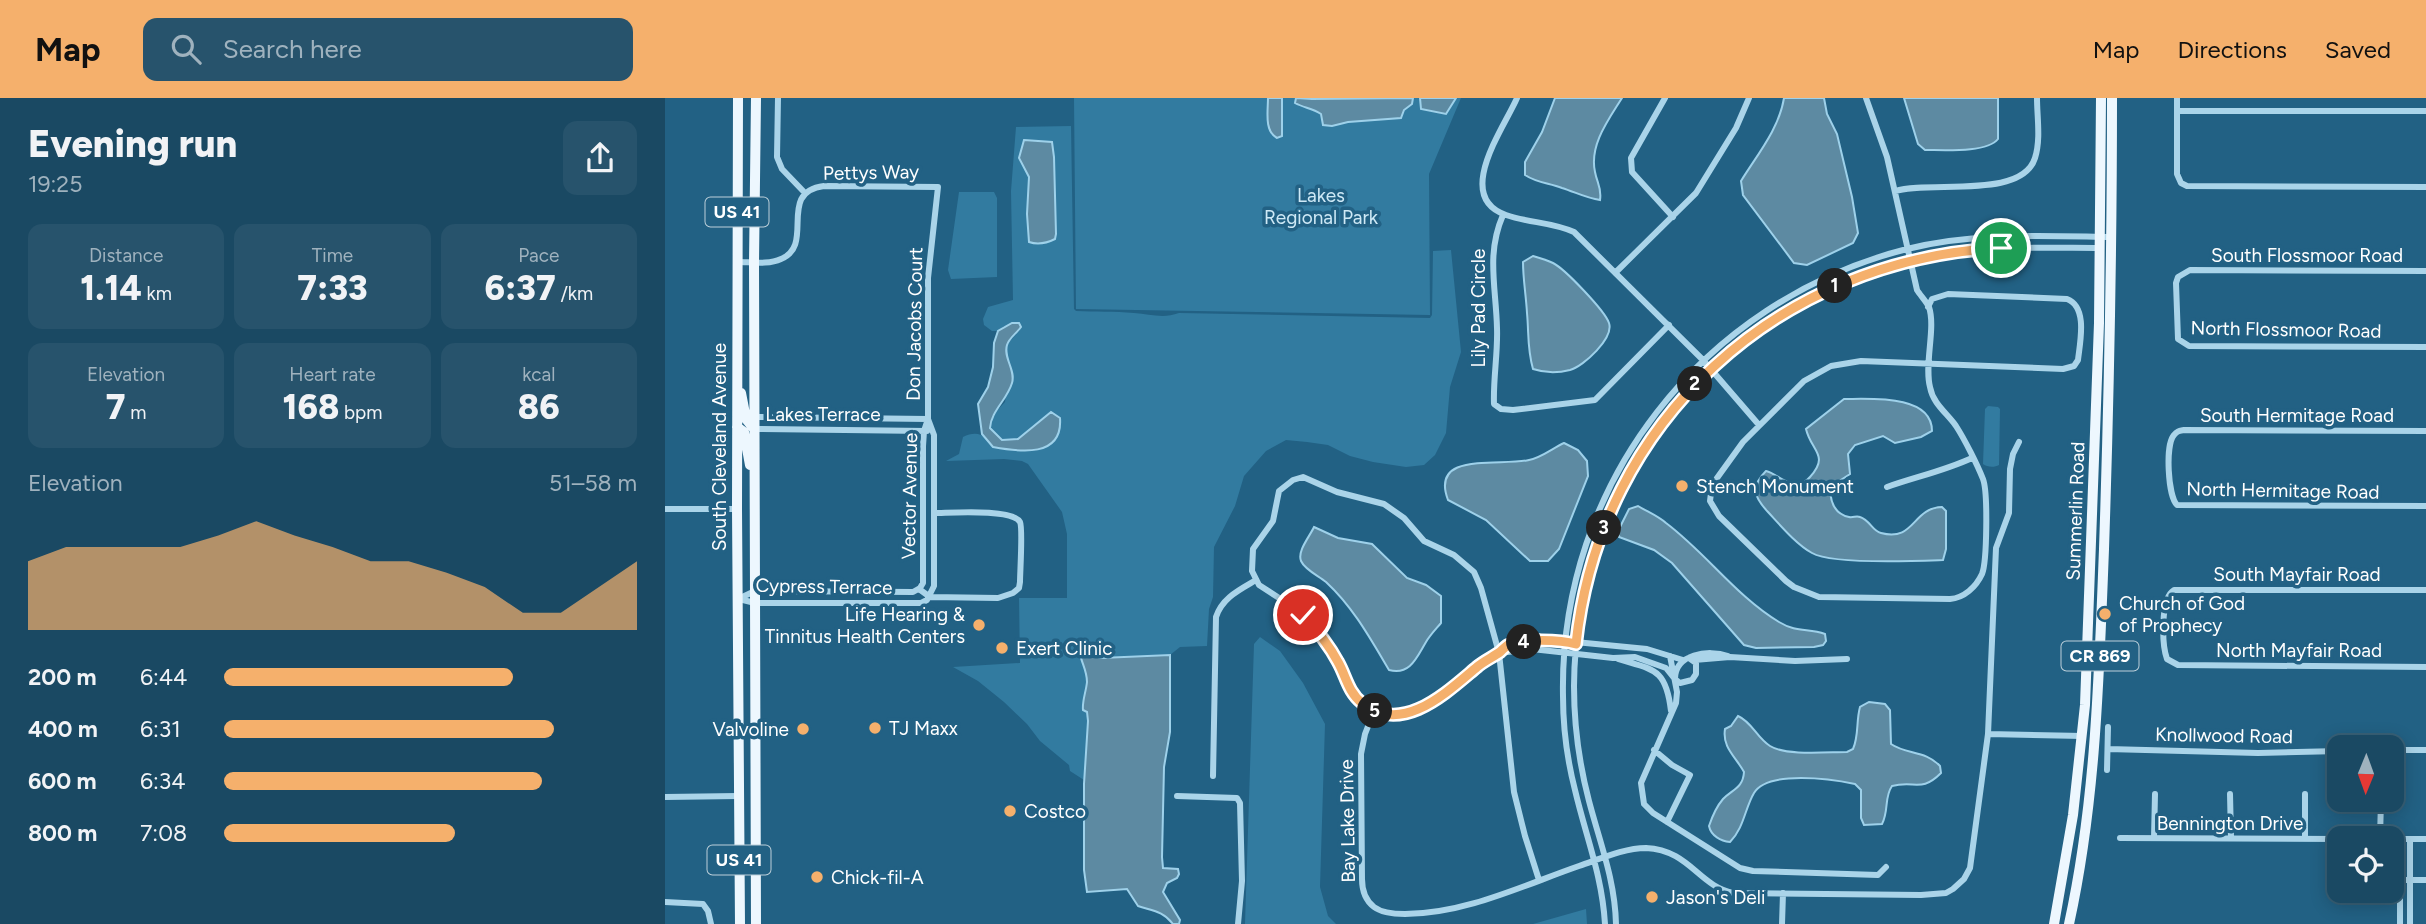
<!DOCTYPE html>
<html lang="en">
<head>
<meta charset="utf-8">
<style>
	:root { --surface:#1a4963; --page:#27536c; --text:#f1f3f6; --muted:#9fb2be; --line:#386178; --accent:#f5b06c }
	body { margin:0; font-family:Figtree,sans-serif; background:var(--page); color:var(--text); height:100vh; display:flex; flex-direction:column; font-size:26px; white-space:nowrap }
	* { box-sizing:border-box; margin:0 }
	p { font-size:23px; color:var(--muted) }
	.icon { flex:none; width:38px; height:38px; fill:none; stroke:currentColor; stroke-width:2; stroke-linecap:round; stroke-linejoin:round }
	.map { position:relative; flex:1; overflow:hidden }
	.side { display:flex; flex-direction:column; background:var(--surface); width:665px }
	.side>* { flex:none }
	.needle { width:46px; rotate:181deg }
	.tools { position:absolute; left:1662px; top:637px; display:grid; gap:14px }
	.tools a { display:grid; place-items:center; width:77px; height:77px; border-radius:14px; background:var(--surface); box-shadow:0 4px 18px #0003,0 0 0 2px var(--line); font-size:35px }
	.pin { position:absolute; display:grid; place-items:center; width:60px; height:60px; color:#fff; margin:-30px; border:4px solid #fff; border-radius:50%; box-shadow:0 2px 7px #0007 }
	.km { position:absolute; width:35px; height:35px; margin:-18px; border-radius:50%; background:#222; color:#fff; font-size:19px; line-height:35px; text-align:center }
	.round { display:grid; place-items:center; flex:none; width:74px; height:74px; border-radius:14px; background:var(--page) }
	.overview { display:flex; align-items:center; justify-content:space-between; height:119px; padding:0 28px }
	h1 { font-size:38px; font-weight:800; line-height:52px }
	.figures { display:grid; grid-template-columns:repeat(3,1fr); gap:10px; height:119px; padding:7px 28px }
	.figures div { display:grid; align-content:center; border-radius:14px; background:var(--page); text-align:center }
	.figures b { font-size:35px; font-weight:800 }
	.figures small { font-size:19px; font-weight:400 }
	.figures p { font-size:19px }
	.chart { height:196px; padding:14px 28px }
	.chart p { display:flex; justify-content:space-between }
	.chart svg { width:100%; height:126px; margin-top:7px; fill:var(--accent); opacity:.7 }
	ul { padding:0 28px; list-style:none; font-size:23px }
	li { display:grid; grid-template-columns:112px 84px 1fr; align-items:center; height:52px }
	li i { height:18px; border-radius:9px; background:var(--accent) }
	header { display:flex; align-items:center; gap:42px; box-sizing:border-box; height:98px; padding:0 35px; background:var(--accent); color:#111 }
	header strong { font-size:33px }
	nav { display:flex; gap:38px; margin-inline-start:auto; font-size:24px }
	.search { width:490px; height:63px; background:var(--page); display:flex; align-items:center; gap:18px; box-sizing:border-box; padding:0 24px; border-radius:14px; color:var(--muted); font-size:26px }
	main { display:flex; flex:1; min-height:0 }
	.map>svg:first-child { display:block }
	.green { fill:#327ba0; fill-rule:evenodd }
	.water { fill:#5d8aa2; stroke:#9ed1ea; stroke-width:2 }
	.lines { fill:none; stroke-linecap:round; stroke-linejoin:round }
	.street { stroke:#aad4e9; stroke-width:6 }
	.primary { stroke:#edf7fe; stroke-width:10 }
	.route-casing { stroke:#fff; stroke-width:14 }
	.route { stroke:#f5b06c; stroke-width:9 }
	.poi-dot { fill:#f5b06c; stroke:#226184; stroke-width:2.5 }
	.labels { text-anchor:middle; stroke-width:7; stroke-linejoin:round; paint-order:stroke }
	.shield { fill:#226184; stroke:#bdd0da; stroke-width:2 }
	.shield-label { font-size:18px; font-weight:bold; fill:#fff }
	.street-label { font-size:19px; fill:#fff; stroke:#226184 }
	.park-label { font-size:19px; fill:#cee9f6; stroke:#226184 }
	.poi-label { font-size:19px; fill:#fff; stroke:#226184; text-anchor:start }
</style>
</head>
<body>
<header>
<strong>Map</strong>
<div class="search"><svg class="icon" aria-label="search" viewBox="0 0 24 24"><circle cx="10" cy="10" r="6"/><path d="M15 15l6 6"/></svg>Search here</div>
<nav><a>Map</a><a>Directions</a><a>Saved</a></nav>
</header>
<main>
<section class="side">
<div class="overview"><div><h1>Evening run</h1><p>19:25</p></div><a class="round"><svg class="icon" aria-label="share" viewBox="0 0 24 24"><path d="M12 15V3M7 8l5-5 5 5M5 13v7h14v-7"/></svg></a></div>
<div class="figures">
<div><p>Distance</p><b>1.14<small> km</small></b></div>
<div><p>Time</p><b>7:33</b></div>
<div><p>Pace</p><b>6:37<small> /km</small></b></div>
</div>
<div class="figures">
<div><p>Elevation</p><b>7<small> m</small></b></div>
<div><p>Heart rate</p><b>168<small> bpm</small></b></div>
<div><p>kcal</p><b>86</b></div>
</div>
<div class="chart"><p><span>Elevation</span>51–58 m</p>
<svg viewBox="0 0 160 44" preserveAspectRatio="none"><path d="M0 44V20L10 15L20 15L30 15L40 15L50 11L60 6L70 11L80 15L90 20L100 20L110 24L120 29L130 38L140 38L150 29L160 20V44z"/></svg>
</div>
<ul>
<li><b>200 m</b>6:44<i style="width:70%"></i></li>
<li><b>400 m</b>6:31<i style="width:80%"></i></li>
<li><b>600 m</b>6:34<i style="width:77%"></i></li>
<li><b>800 m</b>7:08<i style="width:56%"></i></li>
</ul>
</section>
<div class="map">
<svg width="1761" height="826" viewBox="0 0 1761 826">
	<rect width="100%" height="100%" fill="#226184"/>
	<!-- green -->
	<path class="green" d="M409 0H796L764 76 765 217 411 211Z
		M406 28 409 211 411 213C430 214 449 213 469 215 485 216 498 221 514 215L765 220 767 217 768 153 786 152 796 254 785 289 781 335 770 357 759 367 741 369 708 364 685 358 663 347 642 344 621 342 601 353 579 378 570 408 549 449 548 499 544 511 542 548 515 549 505 557 435 560 423 556 415 559 421 573 422 582 419 603 423 623 419 682 405 673 404 667 375 643 362 626 339 604 313 583 288 569 355 565 354 500H402V436L397 414 363 366 357 363 339 361 281 363 294 356 298 339C307 335 314 334 322 341L387 346 390 342 386 314 353 341 337 342 325 330 326 319 340 304 345 265 342 259V246L355 232 339 228 333 233H327L319 227 318 221 323 209 348 202 346 93 351 29ZM386 44 389 59 391 136 363 91 364 79Z
		M294 94H329L332 100V179L286 181 283 172Z
		M1323 308 1333 309 1335 311 1334 367C1329 370 1322 369 1318 366L1320 311Z
		M595 539 615 553 638 585 660 626 655 789 663 818 671 826H580L589 546Z
		M921 811 922 826H868Z"/>
	<!-- water -->
	<path class="water" d="M603 0H617V38L612 40C599 33 603 13 603 0Z
		M631 0 647 1 748 0 747 6 739 12 736 20 683 24 667 28 658 27 656 16C647 10 639 10 630 5Z
		M755 0H791L781 16 756 11Z
		M890 0H957C944 21 924 47 930 74 932 85 937 90 935 102 921 100 910 94 897 90 884 85 872 85 860 77V64L877 34Z
		M1119 0H1159L1162 16 1172 36 1187 99 1193 135 1188 145 1142 167 1129 165 1078 97 1076 83C1092 57 1114 31 1119 0Z
		M1239 0H1333V41C1322 55 1279 52 1260 52L1253 46Z
		M359 42 387 44 389 59 391 136 390 141C382 145 373 147 364 144L362 116 364 79 354 60Z
		M868 158C875 160 882 162 888 165 900 171 940 213 944 225 949 240 919 268 905 272 893 275 880 275 868 271 862 250 864 236 862 215 861 197 858 181 858 164Z
		M347 225H354L356 229C352 235 344 240 342 247 338 260 351 272 347 285 342 302 326 313 325 330L337 342 353 341 386 314 395 320C398 360 355 354 328 349L317 336 313 306 323 289 328 269 329 245 333 233Z
		M1179 301C1205 301 1267 296 1267 333L1256 339 1230 345 1218 338 1190 347 1183 356 1185 376 1165 389C1165 402 1169 416 1184 419 1189 420 1191 417 1195 419 1205 422 1207 433 1216 435 1250 444 1247 410 1277 409L1281 413V451L1278 462C1252 463 1168 467 1147 455 1131 446 1116 428 1103 414 1089 399 1085 389 1101 373 1110 375 1116 383 1126 385 1133 387 1140 385 1145 379 1165 357 1146 353 1141 331Z
		M899 345 913 352 922 363 923 378 894 451 883 463H865L821 422 783 402C764 352 837 369 864 362 876 360 888 350 899 345Z
		M973 408C983 414 993 418 1001 425 1041 455 1071 498 1114 524 1132 535 1143 530 1160 536L1161 543 1158 547 1149 549 1091 550 1079 547 1007 465 989 452 954 439 953 433 964 411Z
		M649 429 673 440 707 446 742 480 761 487 776 498V525C771 531 765 537 761 544 752 559 745 578 724 572 705 540 688 509 661 484 654 478 640 472 636 463 632 453 645 438 649 429Z
		M415 556H423L436 560 505 557V634L499 669 497 759 498 770 513 771 514 776 512 780 502 785 498 794 515 822 514 826H508C498 813 488 813 473 808L462 791 422 794 419 772V686L423 623 422 614 418 612C417 603 421 594 422 584 422 573 417 566 415 556Z
		M1204 604 1220 606 1225 612 1226 646C1242 657 1260 652 1275 668L1276 675C1256 695 1250 682 1227 688 1219 699 1224 713 1217 726L1199 727 1196 720V692L1190 686C1167 681 1103 672 1089 695 1080 710 1079 730 1065 744 1056 743 1046 738 1044 728 1047 719 1052 708 1058 701 1068 691 1078 690 1079 674 1071 659 1057 650 1060 631L1066 628 1073 618C1087 624 1092 640 1105 648 1121 658 1162 654 1182 654L1188 651C1194 638 1191 623 1195 609Z"/>
	<g class="lines">
		<!-- street -->
		<path class="street" d="M113 0 112 59 117 71 140 95
			M852 0C839 30 788 99 841 117 864 125 887 124 909 134L1038 262 1094 327
			M1000 0 966 60 967 74 1008 119
			M1201 0 1222 59 1252 192C1255 197 1261 203 1264 209 1271 230 1259 266 1265 289 1268 306 1282 315 1291 328 1300 342 1312 366 1318 381 1323 394 1322 464 1317 476 1311 489 1299 500 1285 501L1154 499 1129 489 1121 483 1054 418 1045 403 1047 387 1078 344 1139 283 1166 268 1196 263 1398 271 1409 268 1413 262C1415 244 1423 209 1402 201L1283 196 1267 201 1263 209
			M1512 0V76L1516 85 1522 88 1761 89
			M1512 13H1761
			M1230 93C1265 82 1357 102 1370 60 1376 41 1372 19 1372 0
			M838 117C821 156 831 189 832 230 833 255 828 281 829 306L836 311 848 312 930 302 1004 227
			M72 164C86 164 103 167 116 161 151 147 111 94 159 88L273 89 263 180V321L259 333 258 348V485L255 490 248 494 90 493 73 501
			M1761 173 1525 172 1513 179 1511 185 1513 241 1524 248 1761 249
			M950 175 1031 95 1071 30 1084 0
			M89 319 263 321
			M89 331 262 333
			M1761 333 1519 332C1514 333 1512 333 1509 337 1500 347 1503 398 1512 407L1761 408
			M1222 389C1250 379 1279 373 1307 360
			M0 411H72
			M254 491 265 499 333 500 348 495 354 490 355 484C355 474 358 430 355 424 347 410 285 415 269 415
			M1761 492H1509C1495 500 1497 547 1502 561L1513 567 1761 569
			M74 501 90 505H256L262 502 269 488V337L263 321
			M834 555 812 569 787 592 744 615H718L709 613 698 606 686 593 674 564 651 532 631 511 594 487 587 473 588 451 608 423 614 393 628 382 638 379 672 394 719 406 739 420 759 443 789 457 809 474 816 490 834 555 849 694 860 738 874 782
			M1005 558 1012 594 1011 605 976 685 979 706 988 715 1075 770 1088 773 1213 777 1221 769
			M1024 560 1031 565V576L1027 582 1015 585 1010 581C1010 556 1043 551 1063 558
			M953 561C989 572 1001 570 1006 613
			M1029 562 1065 559 1130 563 1182 561
			M1009 580 1001 570 970 559 948 560 867 551 834 555 842 547 852 545 900 543 982 551 1018 562
			M709 613 700 636 696 656 697 781C697 791 700 802 709 809 717 815 730 816 740 816 800 816 859 787 914 768 935 761 959 750 981 750 1025 752 1034 789 1069 795L1256 797 1281 795 1288 791 1299 781 1305 770 1323 636 1331 450 1344 415 1345 371 1348 356 1354 344
			M1323 636 1418 638
			M1443 651 1593 655 1675 653
			M989 652 1007 667 1025 677 1002 724
			M1727 652H1761
			M1442 672 1443 629
			M548 678 551 519C557 500 574 492 591 482
			M1565 696 1566 740
			M1640 696V741
			M512 698 572 700 575 705 577 783 573 826
			M0 699 73 698
			M1455 740 1675 741
			M1489 740 1490 696
			M1715 740 1716 702
			M1727 741H1761
			M1727 782H1761
			M0 804 38 806 43 813 46 826
			M940 826C937 777 921 739 910 692 902 661 898 629 898 598 894 386 1037 203 1242 151 1309 134 1379 138 1447 139
			M951 826C950 782 935 745 924 703 914 665 909 626 909 588 910 388 1051 207 1247 161 1309 147 1373 150 1436 150
			M1117 826 1118 795
			M1735 826V741
			M1745 826V741"/>
		<!-- primary -->
		<path class="primary" d="M73 0 72 411 75 826
			M91 0 89 165 91 826
			M76 295 81 321 89 331
			M72 329 79 334 85 367
			M1389 826 1408 717 1420 607 1434 225 1436 0
			M1404 826C1431 703 1434 577 1439 451 1444 301 1447 151 1447 0"/>
	</g>
	<g class="lines">
		<!-- route casing -->
		<g class="route-casing">
			<path id="route" d="M638 517C651 531 664 547 673 564 681 578 683 594 697 605 737 638 782 594 812 569 819 563 828 559 835 554 836 553 841 548 843 547 857 540 896 542 911 546 935 322 1114 161 1336 150"/>
		</g>
		<!-- route -->
		<use href="#route" class="route"/>
	</g>
	<!-- markers -->
	<g class="poi-dot">
		<circle cx="1017" cy="388" r="7"/>
		<circle cx="1440" cy="516" r="7"/>
		<circle cx="314" cy="527" r="7"/>
		<circle cx="337" cy="550" r="7"/>
		<circle cx="210" cy="630" r="7"/>
		<circle cx="138" cy="631" r="7"/>
		<circle cx="345" cy="713" r="7"/>
		<circle cx="152" cy="779" r="7"/>
		<circle cx="987" cy="799" r="7"/>
	</g>
	<g class="labels">
		<!-- shield labels -->
		<g class="shield">
			<rect x="40.5" y="99.5" width="63" height="29" rx="5"/>
			<rect x="1396.5" y="543.5" width="77" height="29" rx="5"/>
			<rect x="42.5" y="747.5" width="63" height="29" rx="5"/>
		</g>
		<g class="shield-label">
			<text x="72" y="120">US 41</text>
			<text x="1435" y="564">CR 869</text>
			<text x="74" y="768">US 41</text>
		</g>
		<!-- street labels -->
		<g class="street-label">
			<text transform="translate(206 74) rotate(-1)" y="7">Pettys Way</text>
			<text x="1642" y="164">South Flossmoor Road</text>
			<text transform="translate(813 210) rotate(-90)" y="7">Lily Pad Circle</text>
			<text transform="translate(249 226) rotate(-89)" y="7">Don Jacobs Court</text>
			<text transform="translate(1621 231) rotate(1)" y="7">North Flossmoor Road</text>
			<text x="158" y="323">Lakes Terrace</text>
			<text x="1632" y="324">South Hermitage Road</text>
			<text transform="translate(54 349) rotate(-90)" y="7">South Cleveland Avenue</text>
			<text transform="translate(1618 392) rotate(1)" y="7">North Hermitage Road</text>
			<text transform="translate(244 398) rotate(-89)" y="7">Vector Avenue</text>
			<text transform="translate(1410 413) rotate(-88)" y="7">Summerlin Road</text>
			<text x="1632" y="483">South Mayfair Road</text>
			<text transform="translate(159 488) rotate(1)" y="7">Cypress Terrace</text>
			<text x="1634" y="559">North Mayfair Road</text>
			<text transform="translate(1559 637) rotate(1)" y="7">Knollwood Road</text>
			<text transform="translate(682 723) rotate(-91)" y="7">Bay Lake Drive</text>
			<text x="1565" y="732">Bennington Drive</text>
		</g>
		<!-- park labels -->
		<g class="park-label">
			<text x="656" y="104">Lakes<tspan x="656" dy="22">Regional Park</tspan></text>
		</g>
		<!-- poi labels -->
		<g class="poi-label">
			<text x="1031" y="395">Stench Monument</text>
			<text x="1454" y="512">Church of God<tspan x="1454" dy="22">of Prophecy</tspan></text>
			<text x="300" y="523" text-anchor="end">Life Hearing &amp;<tspan x="300" dy="22">Tinnitus Health Centers</tspan></text>
			<text x="351" y="557">Exert Clinic</text>
			<text x="224" y="637">TJ Maxx</text>
			<text x="124" y="638" text-anchor="end">Valvoline</text>
			<text x="359" y="720">Costco</text>
			<text x="166" y="786">Chick-fil-A</text>
			<text x="1001" y="806">Jason's Deli</text>
		</g>
	</g>
</svg>
<div class="tools">
<a><svg class="needle" viewBox="-14 -14 28 28"><path d="M0-13l5 13h-10z" fill="#e53935"/><path d="M0 13l5-13h-10z" fill="#9fb2be"/></svg></a>
<a><svg class="icon" aria-label="locate" viewBox="0 0 24 24"><circle cx="12" cy="12" r="6"/><path d="M12 2v4M12 18v4M2 12h4M18 12h4"/></svg></a>
</div>
<div class="pin" style="left:1336px;top:150px;background:#1e9e55"><svg class="icon" aria-label="arrive" viewBox="0 0 24 24"><path d="M6 21V4h12l-3 4 3 4H6"/></svg></div>
<div class="pin" style="left:638px;top:517px;background:#d93025"><svg class="icon" aria-label="check" viewBox="0 0 24 24"><path d="M5 12l5 5 9-10"/></svg></div>
<b class="km" style="left:1170px;top:188px">1</b>
<b class="km" style="left:1030px;top:286px">2</b>
<b class="km" style="left:939px;top:430px">3</b>
<b class="km" style="left:859px;top:544px">4</b>
<b class="km" style="left:710px;top:613px">5</b>
</div>
</main>
</body>
</html>
